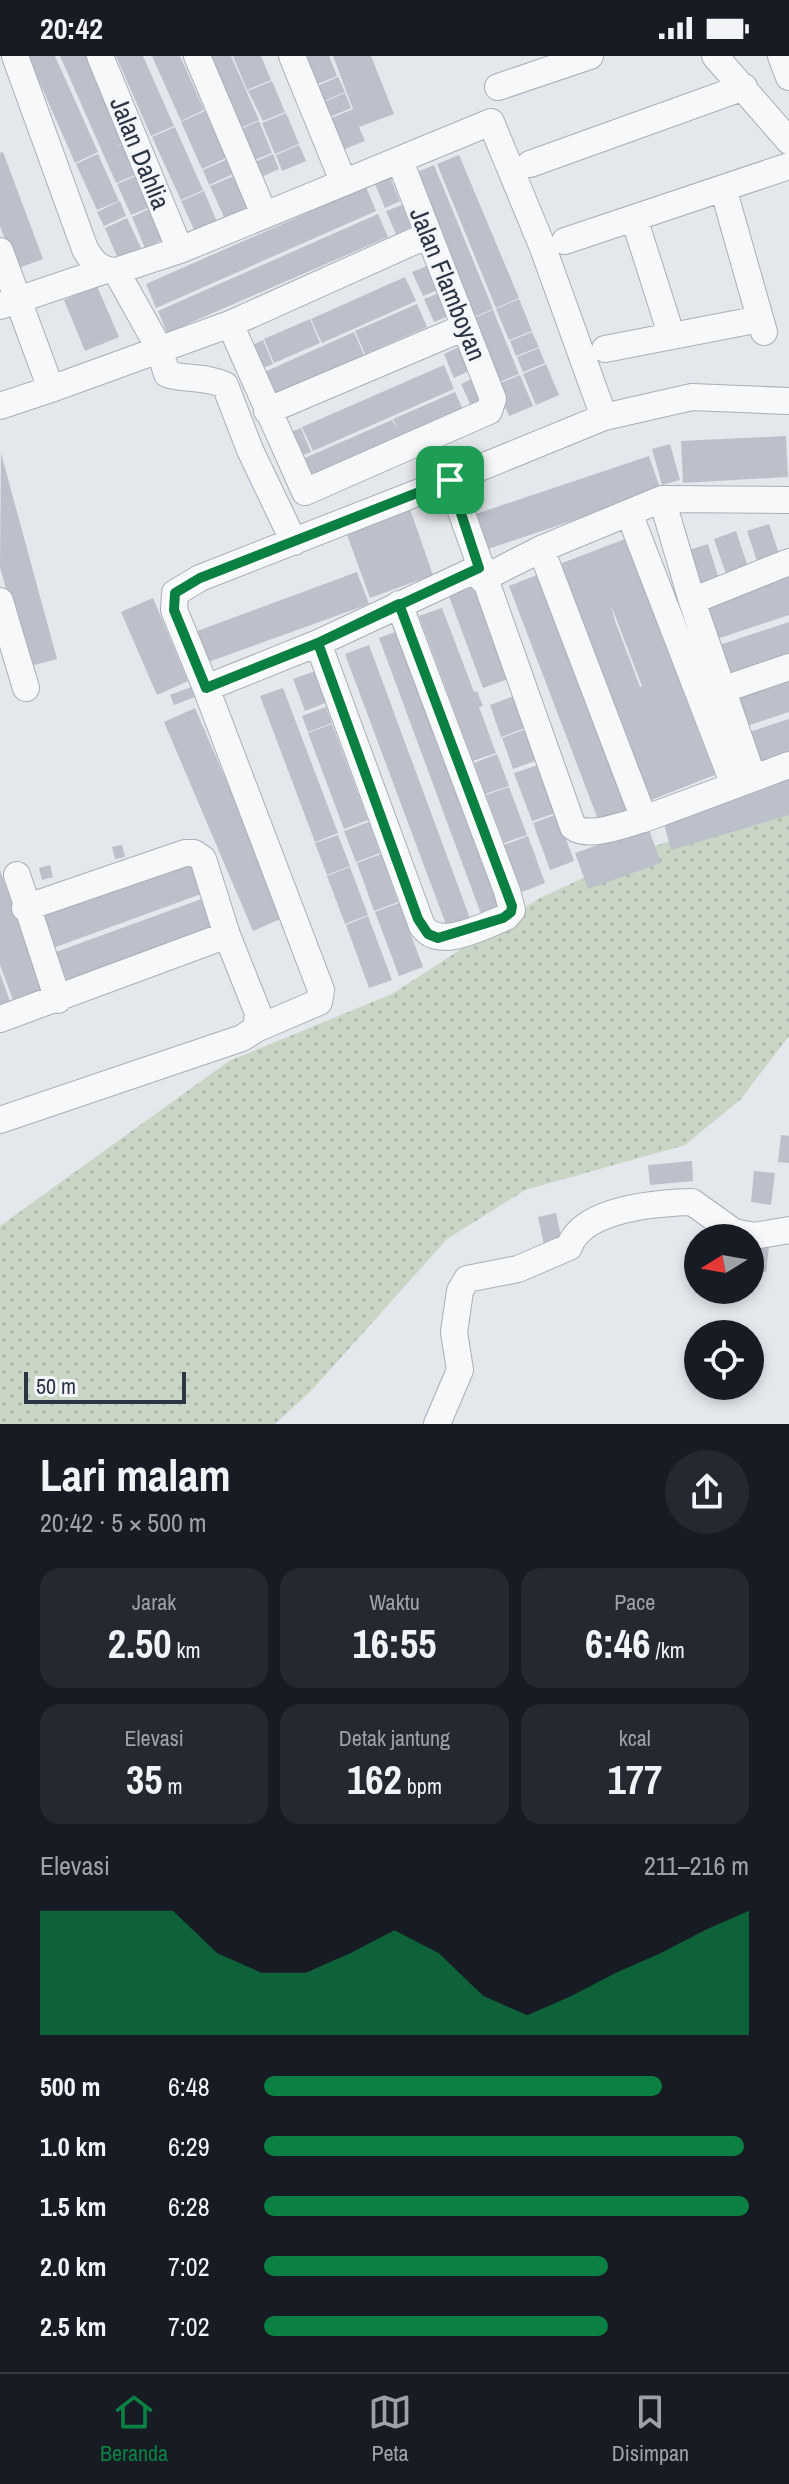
<!DOCTYPE html>
<html lang="id">
<head>
<meta charset="utf-8">
<style>
	:root { --surface:#171b24; --page:#242831; --text:#f1f3f6; --muted:#9ea1a6; --line:#363941; --accent:#0b8043 }
	body { margin:0; font-family:"Archivo Narrow",sans-serif; background:var(--page); color:var(--text); height:100vh; display:flex; flex-direction:column; font-size:30px; white-space:nowrap }
	* { box-sizing:border-box; margin:0 }
	p { font-size:26px; color:var(--muted) }
	.icon { flex:none; width:44px; height:44px; fill:none; stroke:currentColor; stroke-width:2; stroke-linecap:round; stroke-linejoin:round }
	.map { position:relative; height:1368px; overflow:hidden }
	.sheet { display:flex; flex-direction:column; background:var(--surface); flex:1 }
	.sheet>* { flex:none }
	.needle { width:52px; rotate:259deg }
	.fabs { position:absolute; left:684px; top:1168px; display:grid; gap:16px }
	.fabs a { display:grid; place-items:center; width:80px; height:80px; border-radius:50%; background:var(--surface); box-shadow:0 4px 12px #0003; font-size:40px }
	.scale { position:absolute; left:24px; bottom:20px; width:162px; box-sizing:border-box; padding-left:8px; border:4px solid #2b3445; border-top:0; font-size:22px; line-height:28px; white-space:nowrap; color:#2b3445; -webkit-text-stroke:6px #f4f6f9; paint-order:stroke }
	.pin { position:absolute; display:grid; place-items:center; width:68px; height:68px; color:#fff; margin:-34px; border-radius:16px; box-shadow:0 4px 12px #0006 }
	.round { display:grid; place-items:center; flex:none; width:84px; height:84px; border-radius:42px; background:var(--page) }
	.summary { display:flex; align-items:center; justify-content:space-between; height:136px; padding:0 40px }
	h1 { font-size:44px; font-weight:800; line-height:60px }
	.figures { display:grid; grid-template-columns:repeat(3,1fr); gap:12px; height:136px; padding:8px 40px }
	.figures div { display:grid; align-content:center; border-radius:20px; background:var(--page); text-align:center }
	.figures b { font-size:40px; font-weight:800 }
	.figures small { font-size:22px; font-weight:400 }
	.figures p { font-size:22px }
	.chart { height:224px; padding:16px 40px }
	.chart p { display:flex; justify-content:space-between }
	.chart svg { width:100%; height:144px; margin-top:8px; fill:var(--accent); opacity:.7 }
	ul { padding:0 40px; list-style:none; font-size:26px }
	li { display:grid; grid-template-columns:128px 96px 1fr; align-items:center; height:60px }
	li i { height:20px; border-radius:10px; background:var(--accent) }
	.status { display:flex; justify-content:space-between; align-items:center; height:56px; padding:0 40px; background:var(--surface); direction:ltr }
	.status svg { height:22px; fill:currentColor }
	.dock { display:flex; justify-content:space-around; align-items:center; height:112px; border-top:2px solid var(--line); background:var(--surface); font-size:22px; color:var(--muted) }
	.dock a { display:grid; justify-items:center; gap:4px }
	.dock .on { color:var(--accent) }
	.map>svg:first-child { display:block }
	.grass { fill:url(#grass-dots) }
	.building { fill:#bbc0ca; fill-rule:evenodd }
	.lines { fill:none; stroke-linecap:round; stroke-linejoin:round }
	.minor-casing { stroke:#a9aeb7; stroke-width:28 }
	.minor { stroke:#f7f8fa; stroke-width:26 }
	.route-casing { stroke:#fff; stroke-width:16 }
	.route { stroke:#0b8043; stroke-width:10 }
	.labels { text-anchor:middle; stroke-width:6; stroke-linejoin:round; paint-order:stroke }
	.street-label { font-size:26px; fill:#2b3445; stroke:#f4f6f9 }
</style>
</head>
<body>
<div class="status"><b>20:42</b><svg viewBox="0 0 49 12"><path d="M0 12V9h3v3zM5 12V6h3v6zM10 12V3h3v9zM15 12V0h3v12zM26 1h20v11H26zM47 4h2v5h-2z"/></svg></div>
<div class="map">
<svg width="789" height="1368" viewBox="0 0 789 1368">
	<defs>
		<pattern id="grass-dots" width="8" height="8" patternUnits="userSpaceOnUse" patternTransform="scale(2)"><rect width="8" height="8" fill="#c9d6c5"/><path d="M2 2h.1M6 6h.1" fill="none" stroke="#adb8ab" stroke-width="1.8" stroke-linecap="round"/></pattern>
	</defs>
	<rect width="100%" height="100%" fill="#e4e7ec"/>
	<!-- grass -->
	<path class="grass" d="M789 745V980L741 1043 685 1089 525 1134 447 1183 312 1334 275 1368H0V1170L229 1005 392 938 538 843 643 794Z"/>
	<!-- building -->
	<path class="building" d="M28 0H55L98 96 75 107Z
		M60 0H88L126 85 116 91 127 86 140 117 116 127Z
		M116 0H143L174 70 151 80Z
		M152 0H180L204 54 181 65Z
		M204 0H231L259 64 236 74Z
		M233 0H261L271 24 247 34Z
		M303 0H329L337 20 315 29Z
		M333 0H371L394 58 359 71 365 85 342 94 329 63 353 53Z
		M338 21 345 36 322 46 315 31Z
		M272 25 285 56 263 65 248 35Z
		M345 37 351 52 328 62 322 47Z
		M205 55 226 102 202 113 181 66Z
		M286 57 299 88 275 98 262 67Z
		M259 65 272 97 250 106 237 75Z
		M175 71 203 134 181 144 152 81Z
		M299 89 306 105 282 115 276 99Z
		M3 96 43 203 16 213 0 170V97Z
		M98 98 119 145 97 154 76 108Z
		M273 98 279 113 257 123 250 108Z
		M459 99 519 242 496 252 437 108Z
		M226 104 233 118 209 129 203 114Z
		M434 109 493 253 469 263 410 119Z
		M141 118 155 149 131 159 117 128Z
		M234 120 248 151 224 161 210 130Z
		M390 121 400 145 385 152 375 128Z
		M366 131 376 155 156 252 146 228Z
		M204 135 217 166 195 176 181 145Z
		M120 145 126 160 104 170 97 156Z
		M402 149 411 171 396 178 386 155Z
		M155 150 169 181 145 192 132 161Z
		M378 158 388 181 167 277 158 255Z
		M127 162 141 192 118 203 105 172Z
		M427 210 438 234 423 240 412 216Z
		M405 221 416 245 322 287 311 263Z
		M97 230 119 281 85 295 64 244Z
		M439 237 449 260 434 266 424 243Z
		M519 243 532 275 509 284 496 253Z
		M417 248 427 271 365 298 355 275Z
		M493 254 519 318 495 328 469 264Z
		M310 263 320 287 274 307 264 283Z
		M354 276 364 299 269 340 260 318Z
		M532 276 539 291 516 300 510 285Z
		M263 284 273 308 258 314 248 291Z
		M459 291 469 315 454 322 444 298Z
		M539 292 545 307 523 316 517 301Z
		M546 308 559 339 536 349 523 318Z
		M444 309 454 333 313 395 302 371Z
		M520 319 533 350 509 360 496 329Z
		M476 321 486 344 471 350 461 328Z
		M455 336 465 358 308 428 298 405 392 364 397 372 393 363Z
		M301 372 311 396 296 402 286 378Z
		M786 380 788 421 683 427 681 385Z
		M670 388 680 424 662 429 652 393Z
		M1 397 57 603 27 611 0 511Z
		M649 400 661 435 479 496 467 461Z
		M410 453 433 519 370 542 346 476Z
		M769 468 781 504 759 511 747 475Z
		M736 475 748 511 726 518 714 483Z
		M625 483 715 719 646 746 557 509ZM611 549 642 630 640 631 615 565Z
		M708 488 719 523 698 530 686 495Z
		M357 516 369 548 203 608 192 577Z
		M542 517 633 753 599 766 509 530Z
		M789 519V559L714 584 702 548Z
		M472 526 508 623 483 632 447 535Z
		M153 542 188 625 157 639 121 556Z
		M442 552 474 636 477 635 483 650 479 651 496 697 473 705 419 560Z
		M789 566V605L728 626 716 590Z
		M403 573 506 849 481 858 379 582Z
		M369 589 471 865 448 874 345 598Z
		M318 614 330 645 305 655 293 623Z
		M789 617V656L747 670 735 634Z
		M191 631 195 641 174 649 170 639Z
		M283 632 338 777 315 786 260 640Z
		M514 640 525 672 501 681 490 649Z
		M326 651 332 667 308 676 302 660Z
		M195 652 285 861 253 875 164 666Z
		M789 663V702L761 712 749 676Z
		M332 668 368 764 344 773 308 677Z
		M526 673 538 704 513 713 502 682Z
		M497 698 509 730 485 738 474 707Z
		M538 709 556 757 532 765 514 717Z
		M789 723V759L671 794 662 760Z
		M509 731 527 779 504 787 486 739Z
		M557 758 574 805 550 814 533 767Z
		M369 766 380 797 356 806 344 775Z
		M648 771 661 807 588 833 575 797Z
		M338 779 350 810 327 819 315 787Z
		M528 780 545 827 522 836 504 789Z
		M122 789 125 801 115 803 112 791Z
		M381 798 398 846 374 855 357 807Z
		M192 805 204 837 53 892 42 860Z
		M50 809 53 821 42 824 39 812Z
		M350 811 368 859 345 868 327 820Z
		M0 814 44 936 14 947 0 909Z
		M207 841 218 873 68 928 56 896Z
		M399 847 423 911 399 920 375 856Z
		M368 860 392 924 369 932 346 869Z
		M0 917 11 948 0 952Z
		M781 1079 789 1080V1107L778 1106Z
		M692 1105 693 1125 650 1129 648 1109Z
		M754 1115 775 1117 771 1149 751 1146Z
		M556 1157 563 1190 545 1194 538 1161Z
		M770 1182 766 1216 750 1214V1188Z"/>
	<g class="lines">
		<!-- minor casing -->
		<g class="minor-casing">
			<path id="minor" d="M15 0 85 193C93 207 100 214 116 215L180 194 491 66 543 192 604 361
				M100 0 180 194
				M197 0 264 158
				M292 0 343 125
				M715 0 789 85
				M781 0 789 21
				M498 31 590 0
				M530 108 744 31
				M723 132 764 276
				M634 162 671 278
				M565 185 789 110
				M0 195 51 333 0 350
				M116 215 159 292 167 318C187 324 205 320 225 329L250 394 294 486
				M0 250 106 214
				M230 268 305 436 489 355 493 343 400 105
				M605 293 760 263
				M51 333 230 268 428 179
				M267 355 465 271
				M662 443 789 444
				M629 457 734 729
				M541 493 644 763 789 709
				M482 523 541 493 662 443 692 545 753 722
				M0 545 26 632
				M692 545 789 506
				M318 587 422 870C439 895 483 870 506 861L512 854 507 835 399 548
				M206 632 174 554 175 537 200 522 450 424
				M722 634 789 611
				M644 763C625 768 590 783 573 771L450 424 604 361 692 341 789 345
				M17 819 58 944
				M0 963 227 879
				M256 973 319 946 321 934 206 632 318 587 479 512
				M0 1064 242 982 256 973 258 957 227 879 203 803 194 797H185L25 852
				M437 1368 460 1314 454 1276 460 1235 467 1223 518 1213 569 1191C583 1152 657 1147 692 1146L734 1176 754 1180 789 1174"/>
		</g>
		<!-- minor -->
		<use href="#minor" class="minor"/>
	</g>
	<g class="lines">
		<!-- route casing -->
		<g class="route-casing">
			<path id="route" d="M450 424 200 522 175 537 174 554 206 632 318 587 399 548 512 850 511 856 503 862 438 882 428 878 418 863 318 587 479 512 450 424"/>
		</g>
		<!-- route -->
		<use href="#route" class="route"/>
	</g>
	<g class="labels">
		<!-- street labels -->
		<g class="street-label">
			<text transform="translate(140 97) rotate(68)" y="9">Jalan Dahlia</text>
			<text transform="translate(448 228) rotate(68)" y="9">Jalan Flamboyan</text>
		</g>
	</g>
</svg>
<div class="fabs">
<a><svg class="needle" viewBox="-14 -14 28 28"><path d="M0-13l5 13h-10z" fill="#e53935"/><path d="M0 13l5-13h-10z" fill="#9ea1a6"/></svg></a>
<a><svg class="icon" aria-label="locate" viewBox="0 0 24 24"><circle cx="12" cy="12" r="6"/><path d="M12 2v4M12 18v4M2 12h4M18 12h4"/></svg></a>
</div>
<div class="scale">50 m</div>
<div class="pin" style="left:450px;top:424px;background:#1e9e55"><svg class="icon" aria-label="arrive" viewBox="0 0 24 24"><path d="M6 21V4h12l-3 4 3 4H6"/></svg></div>
</div>
<section class="sheet">
<div class="summary"><div><h1>Lari malam</h1><p>20:42 · 5 × 500 m</p></div><a class="round"><svg class="icon" aria-label="share" viewBox="0 0 24 24"><path d="M12 15V3M7 8l5-5 5 5M5 13v7h14v-7"/></svg></a></div>
<div class="figures">
<div><p>Jarak</p><b>2.50<small> km</small></b></div>
<div><p>Waktu</p><b>16:55</b></div>
<div><p>Pace</p><b>6:46<small> /km</small></b></div>
</div>
<div class="figures">
<div><p>Elevasi</p><b>35<small> m</small></b></div>
<div><p>Detak jantung</p><b>162<small> bpm</small></b></div>
<div><p>kcal</p><b>177</b></div>
</div>
<div class="chart"><p><span>Elevasi</span>211–216 m</p>
<svg viewBox="0 0 160 44" preserveAspectRatio="none"><path d="M0 44V6L10 6L20 6L30 6L40 19L50 25L60 25L70 19L80 12L90 19L100 32L110 38L120 32L130 25L140 19L150 12L160 6V44z"/></svg>
</div>
<ul>
<li><b>500 m</b>6:48<i style="width:82%"></i></li>
<li><b>1.0 km</b>6:29<i style="width:99%"></i></li>
<li><b>1.5 km</b>6:28<i style="width:100%"></i></li>
<li><b>2.0 km</b>7:02<i style="width:71%"></i></li>
<li><b>2.5 km</b>7:02<i style="width:71%"></i></li>
</ul>
</section>
<nav class="dock">
<a class="on"><svg class="icon" aria-label="home" viewBox="0 0 24 24"><path d="M3 11l9-7 9 7M6 9v11h12V9"/></svg>Beranda</a>
<a><svg class="icon" aria-label="map" viewBox="0 0 24 24"><path d="M3 6l6-2 6 2 6-2v14l-6 2-6-2-6 2zM9 4v14M15 6v14"/></svg>Peta</a>
<a><svg class="icon" aria-label="saved" viewBox="0 0 24 24"><path d="M7 4h10v16l-5-4-5 4z"/></svg>Disimpan</a>
</nav>
</body>
</html>
